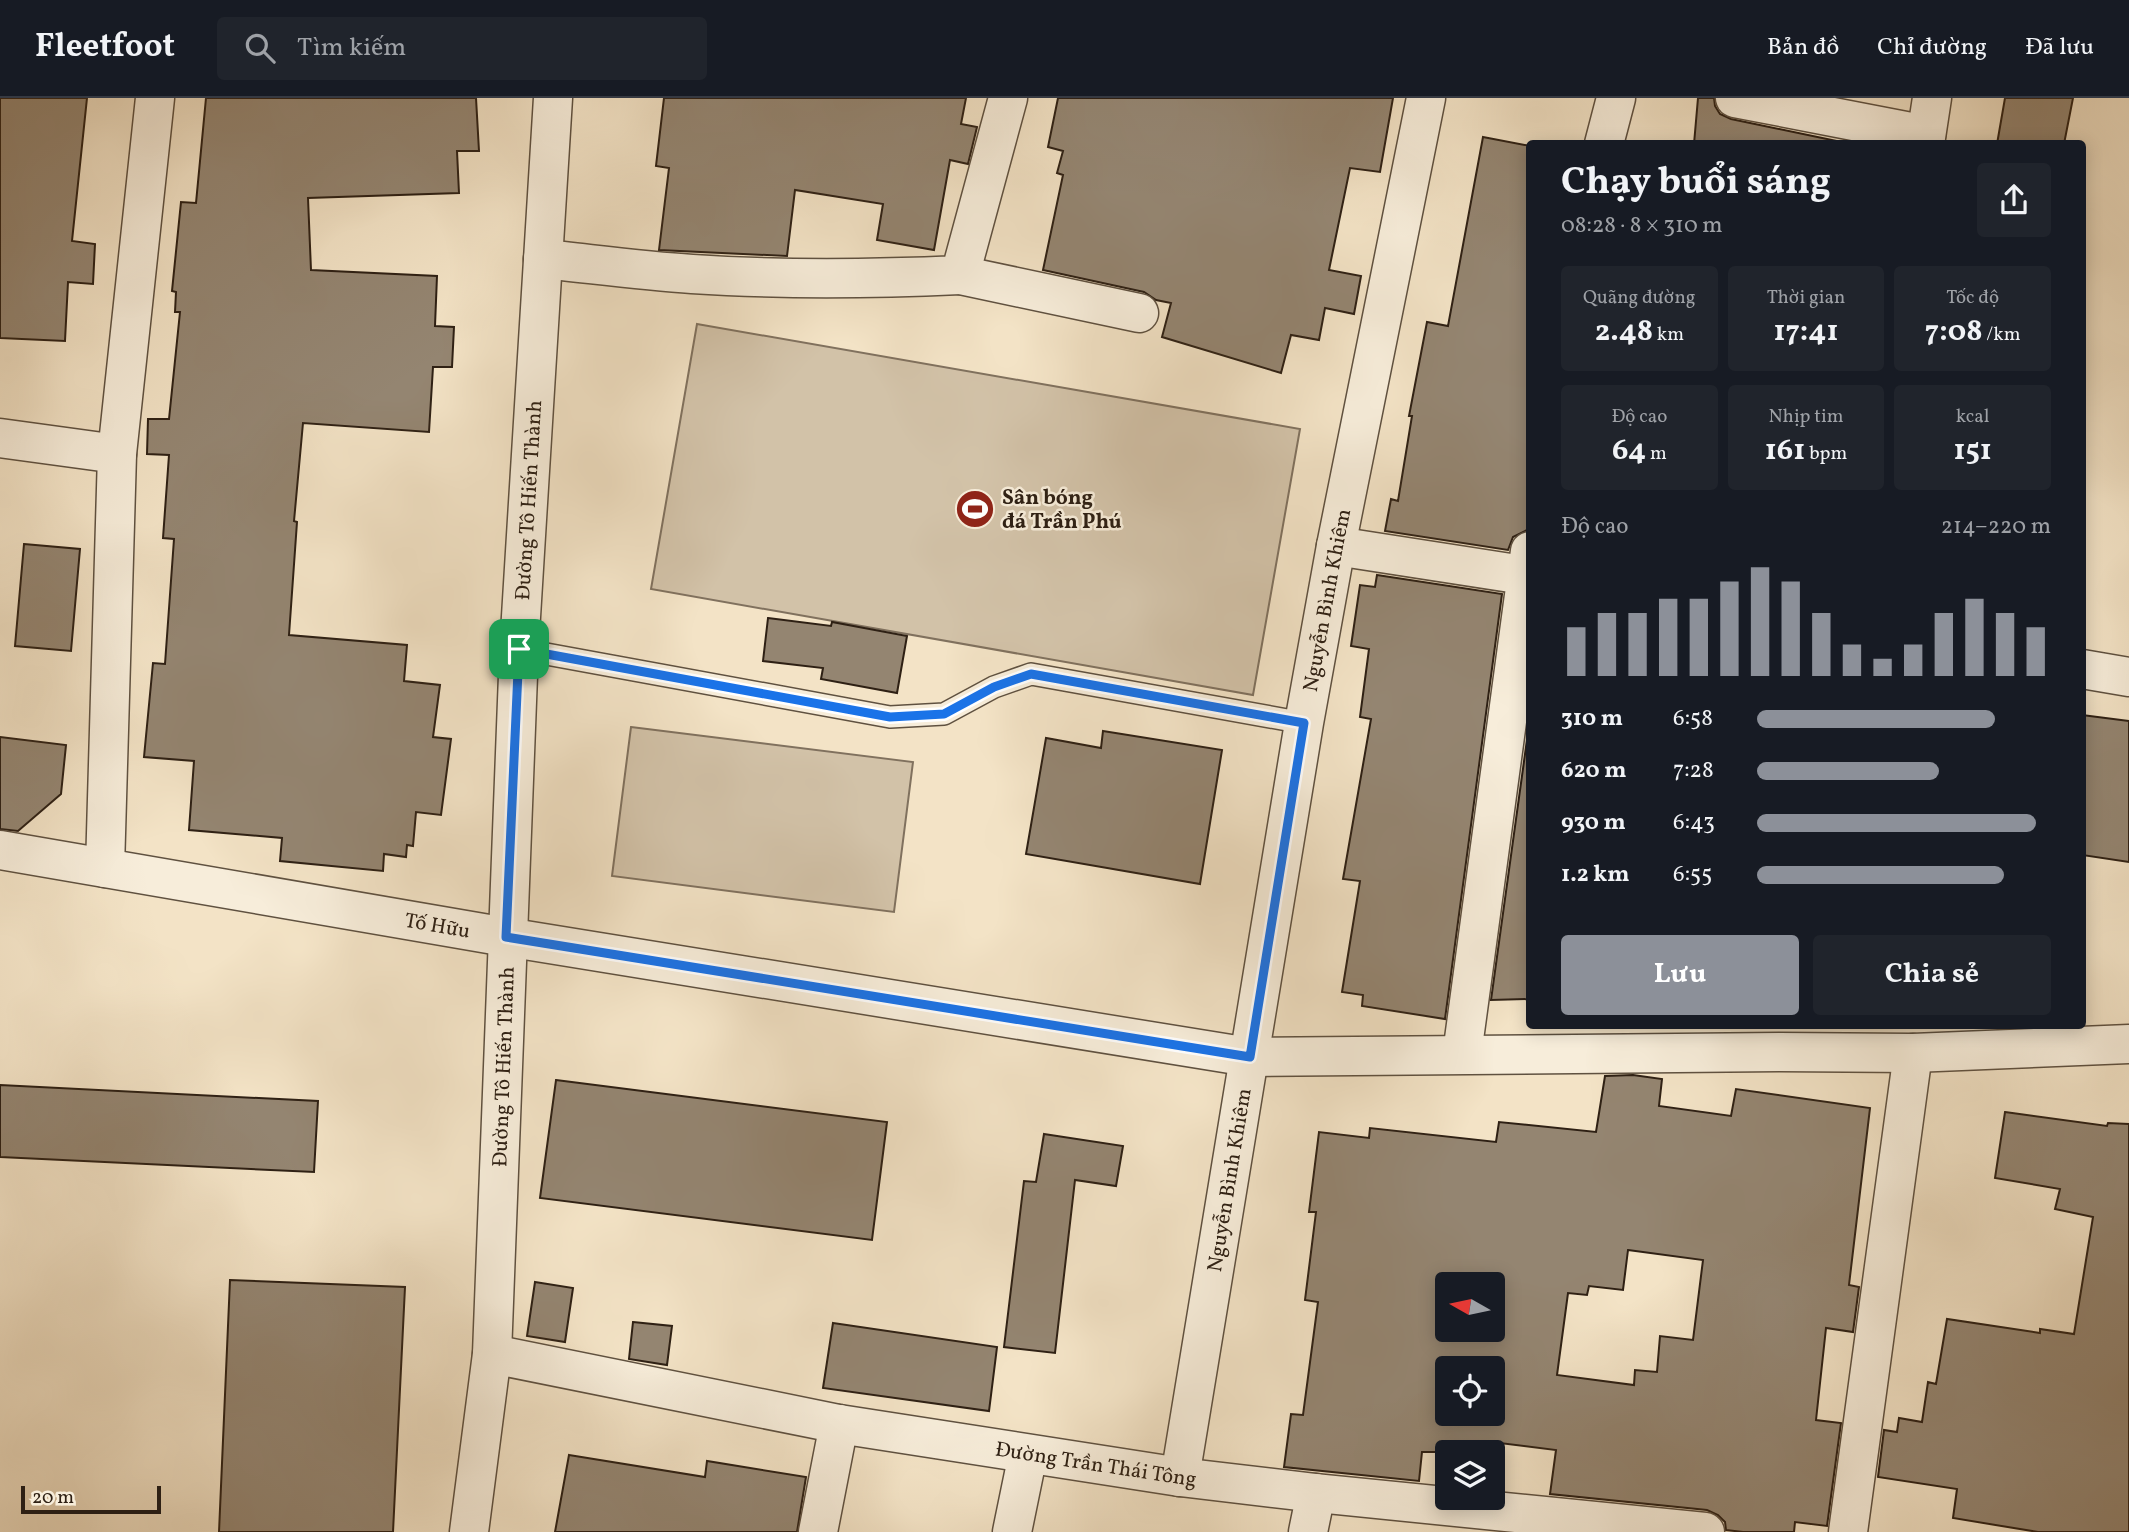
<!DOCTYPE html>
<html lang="vi">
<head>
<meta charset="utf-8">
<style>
	:root { --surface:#171b24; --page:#20242c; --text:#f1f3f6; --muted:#9ea1a6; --line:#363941; --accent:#8c9099 }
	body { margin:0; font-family:Vollkorn,serif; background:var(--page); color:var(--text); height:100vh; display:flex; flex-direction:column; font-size:26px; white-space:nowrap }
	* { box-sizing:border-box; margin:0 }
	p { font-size:23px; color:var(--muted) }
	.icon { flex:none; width:38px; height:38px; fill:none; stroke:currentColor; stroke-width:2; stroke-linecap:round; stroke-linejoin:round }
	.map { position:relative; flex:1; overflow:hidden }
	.panel { position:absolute; left:1526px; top:42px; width:560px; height:889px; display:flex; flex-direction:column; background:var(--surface); border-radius:7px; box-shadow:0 4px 18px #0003 }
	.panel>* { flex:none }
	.needle { width:46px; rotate:279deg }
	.buttons { position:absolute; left:1435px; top:1174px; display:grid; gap:14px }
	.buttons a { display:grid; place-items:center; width:70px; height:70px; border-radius:7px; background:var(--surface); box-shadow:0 4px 18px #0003; font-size:35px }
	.scale { position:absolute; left:21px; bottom:18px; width:140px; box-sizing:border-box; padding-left:7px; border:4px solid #2e2014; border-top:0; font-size:19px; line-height:24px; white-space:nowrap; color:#2e2014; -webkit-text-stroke:5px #f7edda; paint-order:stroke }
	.pin { position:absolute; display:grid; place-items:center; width:60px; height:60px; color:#fff; margin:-30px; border-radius:14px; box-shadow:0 4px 10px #0006 }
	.round { display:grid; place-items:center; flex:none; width:74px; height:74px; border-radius:7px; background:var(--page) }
	.headline { display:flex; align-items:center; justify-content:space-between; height:119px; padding:0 35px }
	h1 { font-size:38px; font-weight:700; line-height:52px }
	.figures { display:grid; grid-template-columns:repeat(3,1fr); gap:10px; height:119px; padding:7px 35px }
	.figures div { display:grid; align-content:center; border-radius:7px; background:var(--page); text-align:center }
	.figures b { font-size:30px; font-weight:700 }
	.figures small { font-size:19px; font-weight:400 }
	.figures p { font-size:19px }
	.chart { height:196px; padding:14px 35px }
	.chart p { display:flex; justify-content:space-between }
	.chart svg { width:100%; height:126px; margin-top:7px; stroke:var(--accent); stroke-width:6 }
	.cta { display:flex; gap:14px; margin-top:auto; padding:14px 35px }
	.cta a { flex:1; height:80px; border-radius:7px; background:var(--accent); color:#fff; font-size:28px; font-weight:700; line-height:80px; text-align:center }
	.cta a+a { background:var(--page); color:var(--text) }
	ul { padding:0 35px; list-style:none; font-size:23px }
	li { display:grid; grid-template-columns:112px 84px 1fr; align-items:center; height:52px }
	li i { height:18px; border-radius:9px; background:var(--accent) }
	header { display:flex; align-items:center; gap:42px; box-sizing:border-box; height:98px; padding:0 35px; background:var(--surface); border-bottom:2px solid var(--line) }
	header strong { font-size:33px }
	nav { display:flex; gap:38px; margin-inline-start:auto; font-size:24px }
	.search { width:490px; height:63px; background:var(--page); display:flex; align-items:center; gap:18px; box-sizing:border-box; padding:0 24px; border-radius:7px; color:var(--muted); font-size:26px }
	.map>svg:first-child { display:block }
	.green { fill:#d2c2a8; stroke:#80715e; stroke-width:2 }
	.building { fill:#948571; stroke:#2e2014; stroke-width:2; fill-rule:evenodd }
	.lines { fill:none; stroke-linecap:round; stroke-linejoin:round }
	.service-casing { stroke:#5f5140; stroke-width:24 }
	.minor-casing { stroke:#5f5140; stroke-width:41 }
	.tertiary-casing { stroke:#5f5140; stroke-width:41 }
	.service { stroke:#f7edda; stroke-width:21 }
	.minor { stroke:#f7edda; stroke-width:38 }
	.tertiary { stroke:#f7edda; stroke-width:38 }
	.route-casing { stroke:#fff; stroke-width:14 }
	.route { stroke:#1a73e8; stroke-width:9 }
	.labels { text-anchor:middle; stroke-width:5; stroke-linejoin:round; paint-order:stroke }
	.poi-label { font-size:21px; font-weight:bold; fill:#2e2014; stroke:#f7edda; text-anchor:start }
	.street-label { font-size:21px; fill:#2e2014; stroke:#f7edda }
</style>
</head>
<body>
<header>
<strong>Fleetfoot</strong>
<div class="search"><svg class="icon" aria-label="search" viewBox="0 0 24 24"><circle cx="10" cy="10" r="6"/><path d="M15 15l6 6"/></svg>Tìm kiếm</div>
<nav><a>Bản đồ</a><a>Chỉ đường</a><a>Đã lưu</a></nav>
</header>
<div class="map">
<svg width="2129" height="1434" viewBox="0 0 2129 1434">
	<rect width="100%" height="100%" fill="#f3e3c6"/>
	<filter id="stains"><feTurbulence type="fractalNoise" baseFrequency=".00286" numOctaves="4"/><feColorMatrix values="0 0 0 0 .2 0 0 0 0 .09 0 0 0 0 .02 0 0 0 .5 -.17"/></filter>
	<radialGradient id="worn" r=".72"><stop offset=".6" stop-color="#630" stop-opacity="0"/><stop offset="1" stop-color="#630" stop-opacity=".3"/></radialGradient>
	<!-- green -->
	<path class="green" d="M697 226 1300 331 1253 597 651 491Z
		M631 629 913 664 894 814 612 778Z"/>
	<!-- building -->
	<path class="building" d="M0 0H87L72 143 95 146 93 186 68 184 65 243 0 240Z
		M206 0H476L479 53H457L459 95 308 100 311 172 437 178 435 228 454 229 452 269H433L429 334 303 325 294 423 297 424 289 537 407 547 404 583 440 587 433 639 451 641 441 717 416 714 413 748 407 747 406 759 384 756 383 773 280 763 282 740 189 732 194 663 144 659 153 565 165 566 174 441 163 440 169 357 147 356 148 321H169L180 214H175L176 194 172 193 181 104 196 105Z
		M664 0H966L961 26 977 29 968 66 950 62 934 152 877 142 883 106 795 92 787 158 659 152 669 70 656 68Z
		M1058 0H1393L1380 74 1350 70 1329 172 1361 178 1354 216 1325 210 1319 242 1291 237 1281 275 1162 239 1171 205 1156 202 1144 194 1043 172 1063 77 1057 75 1063 53 1048 49Z
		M1698 0H1714L1715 8 1720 16 1731 21 1851 46H1694Z
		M2005 0H2073L2064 46H1997Z
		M1483 39 1530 48V419L1527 432 1513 439 1508 452 1385 433 1391 401 1398 403 1412 318H1409L1427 224 1448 228Z
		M24 446 80 451 71 553 15 548Z
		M1377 477 1502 496 1445 921 1362 908 1363 897 1342 894 1360 783 1343 781 1371 621 1360 619 1369 551 1351 548 1360 487 1375 489Z
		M768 520 831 528 832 524 907 538 897 595 821 581 823 570 763 563Z
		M2082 617 2129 623V764L2082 757Z
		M1530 620V901L1491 902Z
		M1103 633 1222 652 1200 786 1026 756 1046 640 1101 650Z
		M0 639 66 647 61 696 18 733 0 731Z
		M1633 977 1662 981 1659 1008 1731 1018 1736 991 1870 1010 1849 1187 1859 1189 1853 1234 1826 1230 1816 1322 1841 1325 1827 1428 1795 1424 1794 1434H1743L1726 1432 1725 1424 1718 1417 1707 1412 1550 1396 1556 1352 1484 1343 1482 1354H1422L1419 1383 1284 1369 1291 1316 1303 1317 1318 1204 1305 1202 1316 1114H1309L1319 1034 1369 1040 1370 1030 1496 1044 1499 1024 1596 1034 1605 978ZM1628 1152 1703 1162 1693 1242 1660 1238 1657 1274 1635 1272 1634 1287 1557 1277 1568 1195 1587 1197 1589 1188 1623 1192ZM1447 1186H1493V1232H1447ZM1447 1270H1493V1316H1447Z
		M556 982 887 1024 872 1142 540 1100Z
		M0 987 318 1003 314 1074 0 1059Z
		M2005 1014 2107 1028 2108 1025 2129 1026V1434H2038L1953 1420 1957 1391 1878 1379 1884 1332 1897 1334 1899 1320 1922 1324 1928 1284 1936 1286 1947 1221 2040 1235V1231L2074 1236 2093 1119 2055 1111 2060 1091 1995 1080Z
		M1044 1036 1123 1048 1116 1088 1075 1082 1055 1255 1004 1249 1024 1083 1036 1084Z
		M230 1182 405 1189 393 1434H219Z
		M535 1184 573 1190 565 1244 527 1238Z
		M633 1224 672 1228 667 1267 629 1261Z
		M833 1225 997 1249 989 1313 823 1290Z
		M569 1357 705 1379 707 1363 806 1379 797 1434H555Z"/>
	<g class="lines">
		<!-- service casing -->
		<g class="service-casing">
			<path id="service" d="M519 551 890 619 944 616 994 589 1031 576 1304 625"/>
		</g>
		<!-- minor casing -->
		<g class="minor-casing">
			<g id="minor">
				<path d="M1735 0 1926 37"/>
				<path d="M1604 46 1616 0"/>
				<path d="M1925 46 1932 0"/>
				<path d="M543 161C592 166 642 173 692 176 781 182 871 181 960 177L1008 0"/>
				<path d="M960 177 1139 215"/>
				<path d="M0 340 117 356"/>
				<path d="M1336 448 1530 478"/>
				<path d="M2082 571 2129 579"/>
				<path id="s1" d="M0 752 506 839 1249 959 1779 954 1913 955 2129 946"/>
				<path d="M105 770 117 356 155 0"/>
				<path d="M1462 956 1530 453"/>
				<path id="s2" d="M492 1256 839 1326 1180 1379 1316 1395 1705 1434"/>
				<path id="s3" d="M1180 1379 1304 625 1336 448 1426 0"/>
				<path d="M818 1434 839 1326"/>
				<path d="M1012 1434 1028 1356"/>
				<path d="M1308 1434 1316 1395"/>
				<path d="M1848 1434 1913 955"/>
			</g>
		</g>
		<!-- tertiary casing -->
		<g class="tertiary-casing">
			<g id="tertiary">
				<path id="s4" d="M469 1434 492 1256 519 551 553 0"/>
			</g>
		</g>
		<!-- service -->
		<use href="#service" class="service"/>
		<!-- minor -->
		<use href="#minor" class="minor"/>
		<!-- tertiary -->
		<use href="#tertiary" class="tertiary"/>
	</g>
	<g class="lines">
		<!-- route casing -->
		<g class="route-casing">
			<path id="route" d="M519 551 890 619 944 616 994 589 1031 576 1304 625 1250 959 506 839Z"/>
		</g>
		<!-- route -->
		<use href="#route" class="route"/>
	</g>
	<!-- icons -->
	<defs>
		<g id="stadium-disc" transform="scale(2.0125)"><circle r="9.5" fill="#8f2418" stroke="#f7edda"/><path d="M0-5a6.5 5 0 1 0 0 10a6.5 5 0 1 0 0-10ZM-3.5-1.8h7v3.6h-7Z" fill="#fff"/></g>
	</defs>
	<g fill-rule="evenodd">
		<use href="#stadium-disc" x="975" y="411"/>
	</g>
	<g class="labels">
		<!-- poi labels -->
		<g class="poi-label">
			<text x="1002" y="406">Sân bóng<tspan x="1002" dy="24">đá Trần Phú</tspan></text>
		</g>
		<!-- street labels -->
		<g class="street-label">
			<text dy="7" stroke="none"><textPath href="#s4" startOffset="1034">Đường Tô Hiến Thành</textPath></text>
			<text dy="7" stroke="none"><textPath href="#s3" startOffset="889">Nguyễn Bình Khiêm</textPath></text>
			<text dy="7" stroke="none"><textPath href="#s1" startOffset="444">Tố Hữu</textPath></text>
			<text dy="7" stroke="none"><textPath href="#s4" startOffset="467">Đường Tô Hiến Thành</textPath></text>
			<text dy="7" stroke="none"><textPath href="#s3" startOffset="301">Nguyễn Bình Khiêm</textPath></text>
			<text dy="7" stroke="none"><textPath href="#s2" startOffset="614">Đường Trần Thái Tông</textPath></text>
		</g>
	</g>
	<rect width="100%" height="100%" filter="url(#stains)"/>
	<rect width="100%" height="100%" fill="url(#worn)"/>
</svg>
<div class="buttons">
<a><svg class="needle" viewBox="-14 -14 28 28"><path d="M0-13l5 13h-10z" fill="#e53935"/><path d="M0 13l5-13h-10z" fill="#9ea1a6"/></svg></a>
<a><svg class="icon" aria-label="locate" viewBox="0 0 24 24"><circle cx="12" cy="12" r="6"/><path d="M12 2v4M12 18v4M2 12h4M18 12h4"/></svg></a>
<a><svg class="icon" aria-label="layers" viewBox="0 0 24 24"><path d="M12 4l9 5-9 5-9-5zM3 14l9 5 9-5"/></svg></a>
</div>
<div class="scale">20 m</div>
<div class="pin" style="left:519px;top:551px;background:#1e9e55"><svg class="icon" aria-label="arrive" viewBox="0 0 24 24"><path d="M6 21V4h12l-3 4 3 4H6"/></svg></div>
<section class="panel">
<div class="headline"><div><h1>Chạy buổi sáng</h1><p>08:28 · 8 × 310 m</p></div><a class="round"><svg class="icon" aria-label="share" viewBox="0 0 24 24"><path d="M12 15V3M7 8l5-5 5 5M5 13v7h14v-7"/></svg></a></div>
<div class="figures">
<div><p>Quãng đường</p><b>2.48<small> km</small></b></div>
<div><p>Thời gian</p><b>17:41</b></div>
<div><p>Tốc độ</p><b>7:08<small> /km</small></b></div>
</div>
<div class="figures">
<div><p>Độ cao</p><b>64<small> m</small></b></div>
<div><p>Nhịp tim</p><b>161<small> bpm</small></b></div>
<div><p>kcal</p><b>151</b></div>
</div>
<div class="chart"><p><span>Độ cao</span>214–220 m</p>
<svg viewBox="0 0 160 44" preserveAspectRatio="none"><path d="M5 44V27M15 44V22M25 44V22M35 44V17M45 44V17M55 44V11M65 44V6M75 44V11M85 44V22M95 44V33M105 44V38M115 44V33M125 44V22M135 44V17M145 44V22M155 44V27"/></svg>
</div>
<ul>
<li><b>310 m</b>6:58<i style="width:81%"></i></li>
<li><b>620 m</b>7:28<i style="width:62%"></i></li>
<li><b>930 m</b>6:43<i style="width:95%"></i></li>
<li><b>1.2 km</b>6:55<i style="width:84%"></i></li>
</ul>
<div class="cta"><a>Lưu</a><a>Chia sẻ</a></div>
</section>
</div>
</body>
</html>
